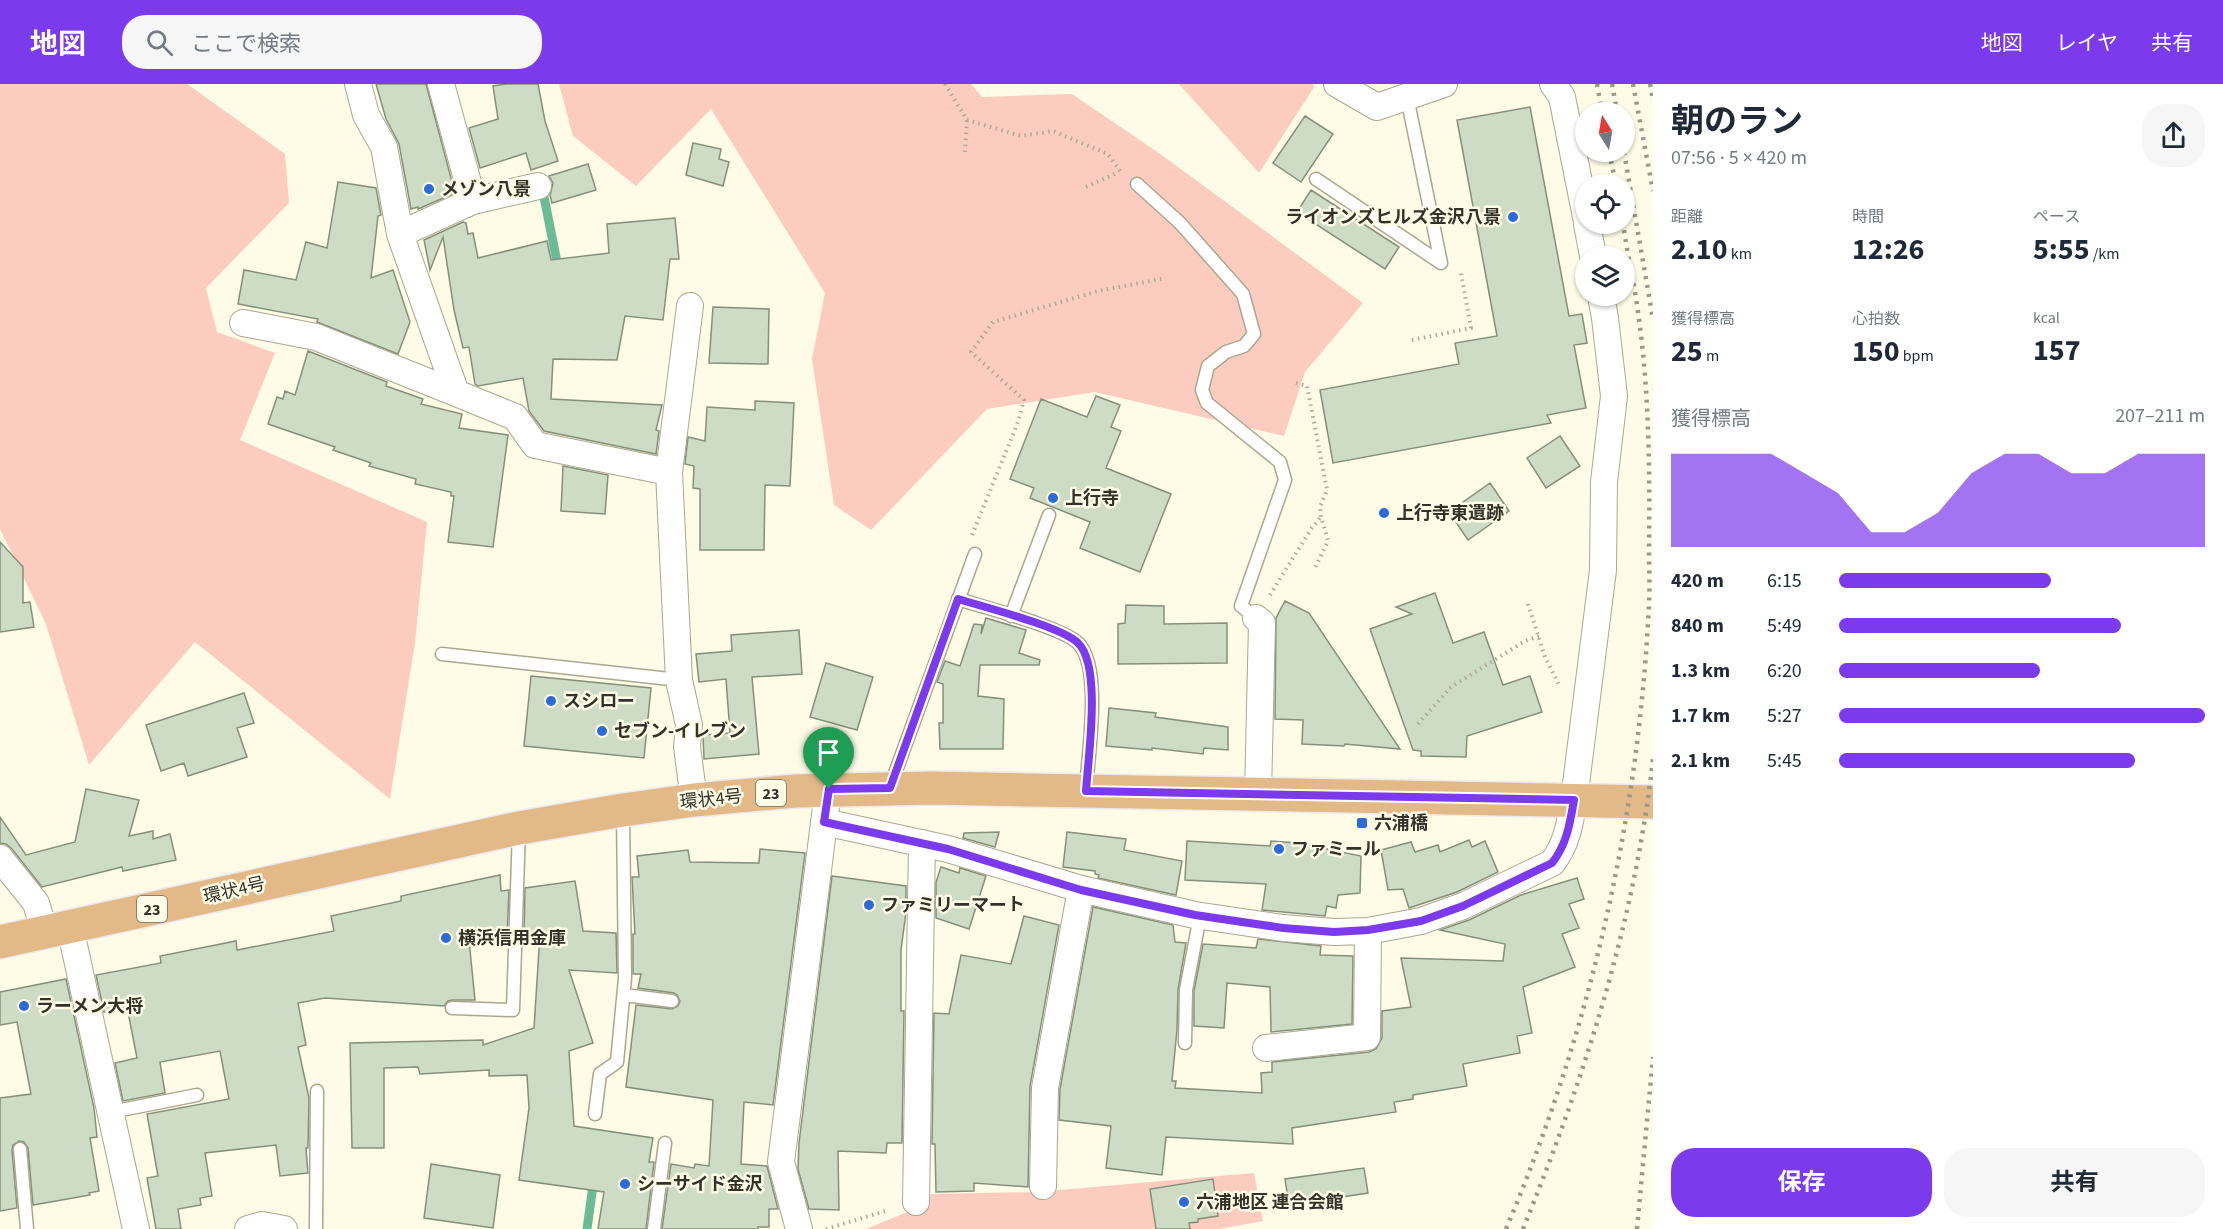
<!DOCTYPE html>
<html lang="ja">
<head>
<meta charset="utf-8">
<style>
	:root { --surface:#fff; --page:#f6f6f7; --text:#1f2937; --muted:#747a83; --accent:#7c3aed }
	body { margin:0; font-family:"Source Sans 3","Noto Sans JP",sans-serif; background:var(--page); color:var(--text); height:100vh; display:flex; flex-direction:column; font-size:22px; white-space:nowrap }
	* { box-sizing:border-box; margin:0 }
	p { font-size:20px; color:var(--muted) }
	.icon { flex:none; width:33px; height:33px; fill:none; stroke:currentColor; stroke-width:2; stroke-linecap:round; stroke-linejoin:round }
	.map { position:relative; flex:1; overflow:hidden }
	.side { display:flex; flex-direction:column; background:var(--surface); width:570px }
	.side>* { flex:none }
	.needle { width:39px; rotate:349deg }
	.controls { position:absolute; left:1575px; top:18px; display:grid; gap:12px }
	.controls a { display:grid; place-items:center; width:60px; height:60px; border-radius:50%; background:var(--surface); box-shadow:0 2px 4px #0004; font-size:30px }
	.pin { position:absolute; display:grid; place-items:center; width:51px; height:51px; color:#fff; margin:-62px -26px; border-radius:50% 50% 50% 0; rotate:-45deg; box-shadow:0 0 6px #0007 }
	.pin .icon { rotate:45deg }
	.round { display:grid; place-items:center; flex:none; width:63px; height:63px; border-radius:24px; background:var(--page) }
	.head { display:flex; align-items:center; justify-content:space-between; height:102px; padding:0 18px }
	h1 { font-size:33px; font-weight:700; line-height:45px }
	.metrics { display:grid; grid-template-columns:repeat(3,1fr); gap:9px; height:102px; padding:6px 18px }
	.metrics div { display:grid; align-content:center }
	.metrics b { font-size:30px; font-weight:700 }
	.metrics small { font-size:16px; font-weight:400 }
	.metrics p { font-size:16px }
	.chart { height:168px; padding:12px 18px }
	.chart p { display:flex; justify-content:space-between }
	.chart svg { width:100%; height:108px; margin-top:6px; fill:var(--accent); opacity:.7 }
	.action { display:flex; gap:12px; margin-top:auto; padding:12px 18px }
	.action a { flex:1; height:69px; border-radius:24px; background:var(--accent); color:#fff; font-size:24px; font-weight:700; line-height:69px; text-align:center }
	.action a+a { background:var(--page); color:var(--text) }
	ul { padding:0 18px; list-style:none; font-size:20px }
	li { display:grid; grid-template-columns:96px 72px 1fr; align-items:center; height:45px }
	li i { height:15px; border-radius:8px; background:var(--accent) }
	header { display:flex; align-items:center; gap:36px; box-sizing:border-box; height:84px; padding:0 30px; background:var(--accent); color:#fff }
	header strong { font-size:28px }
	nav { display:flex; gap:33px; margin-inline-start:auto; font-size:21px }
	.search { width:420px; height:54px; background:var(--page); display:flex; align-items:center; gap:15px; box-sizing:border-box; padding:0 21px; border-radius:24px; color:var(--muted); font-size:22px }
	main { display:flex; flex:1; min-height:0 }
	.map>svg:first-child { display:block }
	.green { fill:#fcccc1 }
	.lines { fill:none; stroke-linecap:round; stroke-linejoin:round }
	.stream { stroke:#6cbb97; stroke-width:9 }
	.building { fill:#cfdcc5; stroke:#85907b; stroke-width:1.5 }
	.lane-casing { stroke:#aba78f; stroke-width:15 }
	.street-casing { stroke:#aba78f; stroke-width:28 }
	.primary-casing { stroke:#ebeaea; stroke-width:36 }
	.path { stroke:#acaa99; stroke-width:4; stroke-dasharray:1.5 4.5; stroke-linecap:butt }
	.lane { stroke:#fff; stroke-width:12 }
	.street { stroke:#fff; stroke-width:26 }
	.primary { stroke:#e4b988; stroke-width:33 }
	.rail { stroke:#9a9889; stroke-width:4.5; stroke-dasharray:3 6; stroke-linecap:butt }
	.route-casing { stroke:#fff; stroke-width:12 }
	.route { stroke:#7c3aed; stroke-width:8 }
	.poi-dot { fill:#2c6ad7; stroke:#fefbe6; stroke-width:2 }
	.labels { text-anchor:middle; stroke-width:5; stroke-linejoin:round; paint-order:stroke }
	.shield { fill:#fefbe6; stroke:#706e61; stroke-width:1.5 }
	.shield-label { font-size:16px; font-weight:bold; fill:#333228 }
	.poi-label { font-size:18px; font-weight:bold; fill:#333228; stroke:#fefbe6; text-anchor:start }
	.street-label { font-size:18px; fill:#333228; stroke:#fefbe6 }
</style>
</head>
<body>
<header>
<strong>地図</strong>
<div class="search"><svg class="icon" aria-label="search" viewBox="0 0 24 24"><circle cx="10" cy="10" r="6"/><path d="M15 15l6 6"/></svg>ここで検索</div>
<nav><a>地図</a><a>レイヤ</a><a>共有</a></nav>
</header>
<main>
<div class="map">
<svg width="1653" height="1145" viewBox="0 0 1653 1145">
	<rect width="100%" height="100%" fill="#fefbe6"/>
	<!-- green -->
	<path class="green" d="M0 0H187L285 70 289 119 206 204 217 248 275 269 240 356 427 438 415 559 390 715 195 558 89 681 46 540 0 445Z
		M559 0H971L982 13 1072 10 1163 72 1363 219 1305 288 1284 352 1095 308 987 325 871 446 834 421 812 275 825 209 711 25 636 102 573 52Z
		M1179 0H1313L1314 3 1259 89Z
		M1254 1089 1263 1137 1219 1145H866L927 1120 931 1110 1037 1108Z"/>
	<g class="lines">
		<!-- stream -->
		<path class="stream" d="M543 108 559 188
			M587 1145 594 1094"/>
	</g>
	<!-- building -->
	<path class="building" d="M376 0H426L455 109 418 125V123L411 125 399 60 386 35Z
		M506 0H538L545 37 558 77 531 86 526 69 480 84 469 44 498 35 493 2Z
		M1530 23 1569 232 1582 230 1587 259 1574 261 1586 324 1547 331 1551 339 1333 379 1320 306 1459 280 1455 259 1497 252 1457 36Z
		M1305 32 1333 50 1301 98 1273 79Z
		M693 59 721 65 719 75 729 78 723 102 686 91Z
		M588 80 596 106 552 119 550 111 553 99 549 92Z
		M338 98 376 104 381 131 378 132 371 194 393 186 410 238 398 270 317 238 318 235 238 220 244 186 296 196 306 158 327 164Z
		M1311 106 1399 163 1385 185 1297 128Z
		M675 134 679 175H670L663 236 625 232 617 276 553 275 551 315 662 321 656 346 659 347 656 370 544 347 529 327 523 294 478 302 475 300 469 263 463 264 454 226 443 153 430 186 424 156 463 138 466 139 468 150 473 149 478 174 547 157 551 176 609 169 607 140Z
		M713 223 769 225 768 280 709 279Z
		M308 267 387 298 386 302 423 315 421 320 462 330 459 344 508 351 493 463 448 458 454 412H451V408L415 400 416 395 369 382 371 379 333 366 335 363 268 340 277 313 283 315 285 307 295 311Z
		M1096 312 1120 321 1111 343 1121 347 1106 384 1171 410 1140 488 1080 464 1090 438 1030 414 1034 404 1010 395 1041 315 1087 333Z
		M755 317 794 319 790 402 765 401 764 466H700V405L693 404 694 382 685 380 688 353 705 357 707 323 755 326Z
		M1560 352 1580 382 1546 404 1527 374Z
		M563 382 608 391 605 430 561 427Z
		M1490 399 1509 427 1468 456 1449 428Z
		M0 458 23 483V519L30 518 34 543 0 548Z
		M1435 509 1453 559 1484 548 1503 601 1530 592 1542 628 1467 652 1466 673 1421 672V667L1413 666 1370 545 1412 530 1396 523Z
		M1285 517 1309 529 1400 665 1345 660 1344 662 1302 660 1303 636 1275 635 1276 534Z
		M1126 521 1164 522V540L1227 539V579L1118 580V540L1125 539Z
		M986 534 1026 546 1019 569 1040 576 1039 581H980L978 612 1004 615 1003 665H940L939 639H943V600L937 598 945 577 960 582 974 540 982 541 981 550Z
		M799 546 802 590 752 593 759 670 704 675 703 651 730 649 726 595 699 598 696 570 732 567 731 551Z
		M826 579 873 593 857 646 810 633Z
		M531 592 651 604 644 674 524 662Z
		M244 609 254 639 237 644 247 673 188 692 184 679 161 687 146 641Z
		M1109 624 1156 629 1155 633 1228 643V666L1204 664 1203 670 1152 664V666L1106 662Z
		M86 705 139 716 129 752 153 747V755L170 750 176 776 123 787 122 783 42 803 12 765 6 760 0 759V733L26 771 75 758Z
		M999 748 995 763 963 754 964 749Z
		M1067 748 1126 755 1124 766 1182 777 1176 811 1098 794 1099 791 1095 790V787L1063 783Z
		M1469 756 1472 763 1485 757 1498 788 1457 808 1409 824 1403 805 1388 806 1381 766 1411 758 1415 768 1438 761 1440 768Z
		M1187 757 1270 762 1271 757 1298 759 1361 772 1360 809 1338 811 1336 824 1327 822 1325 832 1262 826 1266 800 1185 796Z
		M760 765 805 769 773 1021 744 1018 741 1080 767 1082 778 1125H769V1143H758V1145H662L671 1080 694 1084 695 1080 709 1082 713 1016 626 1003 636 921 672 925 678 922 680 917 677 911 674 909 638 904 641 890H633V850H635L632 793H639L637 772 688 766 690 778 759 779Z
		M941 783 959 789 960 784 986 792 969 845 936 834V798Z
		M500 791 501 807 509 806 507 853 469 856 475 916H452L448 917 444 922 325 914 298 919 306 961 298 963 309 1014 308 1064H306L308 1089 280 1092 276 1061 205 1069 212 1112 200 1114 201 1121 178 1125 181 1145H156L147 1094 158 1092 147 1030 229 1015 220 967 160 978 165 1009 123 1017 115 979 137 974 127 923 104 928 96 891 161 879 160 872 236 857 237 866 334 847 331 832 401 817V812Z
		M832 792 906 802V828L901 866V927H904L902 1059H887L886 1069 838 1067 839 1126 809 1125 798 1085 799 1059Z
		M1577 794 1584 815 1569 820 1579 844 1562 850 1575 883 1523 903 1532 949 1517 952 1520 969 1463 980 1467 1002 1413 1011V1015L1394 1018 1396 1028 1292 1044 1293 1060 1166 1053 1162 1091 1106 1084 1111 1042 1059 1036 1060 1005 1093 823 1173 841 1175 858 1186 859 1178 906 1177 946 1172 997H1176L1175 1004 1262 1009 1261 989 1272 988V978L1369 968 1376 965 1382 954V927L1411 923 1401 874 1503 877 1505 860 1440 846 1469 836 1521 811Z
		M575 797 583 847 616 849 617 889 569 886 593 959 569 967 574 1042 653 1054 649 1078H654L646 1145H598L604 1108 519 1096 529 1024 527 991 489 992V986L420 990 418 983 384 984V1064H352L350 959 483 956V961L534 944 540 850 524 851 525 804Z
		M1024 832 1059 841 1030 1002 1028 1103 974 1099V1107L936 1108 935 1060H932L934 929 949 930 961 871 1011 880Z
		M1258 855 1321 862 1320 871 1353 872 1352 940 1271 948 1270 903 1227 899 1224 944 1194 942V907L1203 860 1256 864Z
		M66 895 94 1024 97 1053 90 1054 99 1107 89 1109 90 1111 33 1121 28 1064 24 1058 19 1057 13 1061 12 1066 17 1124 0 1127V1014L31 1010 17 938 0 941V908Z
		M431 1080 500 1091 493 1144 424 1134Z
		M1364 1084 1368 1109 1289 1121 1285 1095Z
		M1213 1095 1218 1132 1198 1135V1138L1189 1139 1190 1145H1156L1150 1105Z"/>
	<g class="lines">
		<!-- lane casing -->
		<g class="lane-casing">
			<path id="lane" d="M1316 95 1441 179 1407 13
				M1137 100 1180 139 1243 210 1254 250 1244 262 1226 268 1208 282 1202 306 1207 319 1280 378 1285 396 1241 522 1256 534
				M958 515C983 523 1065 544 1079 560 1102 585 1088 671 1086 705
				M1011 532 1049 431
				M442 570 679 596
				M890 703 975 470
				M624 911 672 917
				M452 924 513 926 519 745
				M1185 959 1186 906 1200 832
				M111 1028 197 1011
				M595 1030 600 990 617 978 625 894 623 728
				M20 1065 27 1145
				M316 1145 317 1007
				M654 1145 665 1059"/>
		</g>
		<!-- street casing -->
		<g class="street-casing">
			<path id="street" d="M358 0 366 31 384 63 400 150 456 309 515 333 535 361 669 388 679 596 689 641 687 663 694 716
				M1337 0 1377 23 1444 0
				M1553 0 1562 13 1586 133
				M473 117 538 102
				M1587 140 1593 172
				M400 150 473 117 441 0
				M243 239 316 253 456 309
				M669 388 690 222
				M1256 534 1262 539 1258 710
				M824 738 948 765 1081 805 1195 831 1283 844 1334 848 1368 847 1421 837 1463 822 1552 779C1567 760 1570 739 1574 716L1603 486 1604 398 1614 312 1605 234 1601 212
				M0 774 36 819 45 849
				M70 843 136 1145
				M1266 964 1367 953 1368 847
				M1043 1102 1045 1004 1081 805
				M916 1118 922 759
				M248 1145 262 1141 284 1145
				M799 1145 781 1078 826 723"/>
		</g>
		<!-- primary casing -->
		<g class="primary-casing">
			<path id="primary" d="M0 858 519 744 623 726 694 716 795 707 932 704 1653 718"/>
		</g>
		<!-- path -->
		<path class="path" d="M945 0 967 36 1021 52 1053 47 1108 70 1120 87
			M965 68 967 36
			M1086 103 1119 88
			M1412 256 1471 244 1461 189
			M1296 299 1307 302 1327 406 1320 423 1321 433 1328 457 1314 486
			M972 451 1018 338 1024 316 971 268 993 238 1098 207 1166 194
			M1270 511 1311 445 1321 433
			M1528 520 1545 573 1560 603
			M1418 640 1451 603 1525 557 1539 552
			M826 1145 889 1126"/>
		<!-- lane -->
		<use href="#lane" class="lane"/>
		<!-- street -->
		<use href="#street" class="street"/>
		<!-- primary -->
		<use href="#primary" class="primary"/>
		<!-- rail -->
		<path class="rail" d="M1597 0 1602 28
			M1612 0 1617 28
			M1633 0 1653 107
			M1650 0 1653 15
			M1609 68 1616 100
			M1624 68 1653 235
			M1506 1145C1590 947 1639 734 1649 520 1650 501 1649 482 1649 463 1650 382 1649 301 1637 221 1633 194 1627 167 1623 140
			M1523 1145C1584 995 1635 837 1653 675
			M1637 1145 1653 973"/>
	</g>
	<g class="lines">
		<!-- route casing -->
		<g class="route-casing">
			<path id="route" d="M958 515C984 523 1062 543 1078 559 1102 582 1088 674 1086 707L1574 716C1570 739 1567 760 1552 779L1463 822 1421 837 1368 846 1334 848 1283 844 1195 831 1081 806 948 765 824 738 829 705 890 704Z"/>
		</g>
		<!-- route -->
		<use href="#route" class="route"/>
	</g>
	<!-- markers -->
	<g class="poi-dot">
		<circle cx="429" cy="105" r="6"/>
		<circle cx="1513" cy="133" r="6"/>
		<circle cx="1053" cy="414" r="6"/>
		<circle cx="1384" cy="429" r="6"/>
		<circle cx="551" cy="617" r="6"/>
		<circle cx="602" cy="647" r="6"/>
		<rect x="1356" y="733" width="12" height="12" rx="3"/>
		<circle cx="1279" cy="765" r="6"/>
		<circle cx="869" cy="821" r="6"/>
		<circle cx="446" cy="854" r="6"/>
		<circle cx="24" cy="922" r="6"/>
		<circle cx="625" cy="1100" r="6"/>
		<circle cx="1184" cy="1118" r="6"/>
	</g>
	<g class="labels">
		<!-- shield labels -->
		<g class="shield">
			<rect x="756" y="696" width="30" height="26" rx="4.5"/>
			<rect x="137" y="812" width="30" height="26" rx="4.5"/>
		</g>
		<g class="shield-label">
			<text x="771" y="715">23</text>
			<text x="152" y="831">23</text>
		</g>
		<!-- poi labels -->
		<g class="poi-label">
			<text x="441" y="111">メゾン八景</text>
			<text x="1501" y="139" text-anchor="end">ライオンズヒルズ金沢八景</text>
			<text x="1065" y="420">上行寺</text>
			<text x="1396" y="435">上行寺東遺跡</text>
			<text x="563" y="623">スシロー</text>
			<text x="614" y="653">セブン-イレブン</text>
			<text x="1374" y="745">六浦橋</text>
			<text x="1291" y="771">ファミール</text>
			<text x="881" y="827">ファミリーマート</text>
			<text x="458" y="860">横浜信用金庫</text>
			<text x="36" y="928">ラーメン大将</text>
			<text x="637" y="1106">シーサイド金沢</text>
			<text x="1196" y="1124">六浦地区 連合会館</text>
		</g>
		<!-- street labels -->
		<g class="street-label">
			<text transform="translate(711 715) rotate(-6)" y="6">環状4号</text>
			<text transform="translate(234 806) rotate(-13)" y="6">環状4号</text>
		</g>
	</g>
</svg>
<div class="controls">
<a><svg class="needle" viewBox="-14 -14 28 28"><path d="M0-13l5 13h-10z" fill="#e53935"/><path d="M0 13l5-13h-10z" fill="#747a83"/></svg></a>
<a><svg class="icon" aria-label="locate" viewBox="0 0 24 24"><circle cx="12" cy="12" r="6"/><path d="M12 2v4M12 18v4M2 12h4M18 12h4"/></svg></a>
<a><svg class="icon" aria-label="layers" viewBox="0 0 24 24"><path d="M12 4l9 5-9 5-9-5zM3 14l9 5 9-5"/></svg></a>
</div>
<div class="pin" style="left:829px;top:705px;background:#1e9e55"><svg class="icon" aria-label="arrive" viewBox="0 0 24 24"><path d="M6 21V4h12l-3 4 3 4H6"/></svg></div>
</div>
<section class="side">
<div class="head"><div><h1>朝のラン</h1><p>07:56 · 5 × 420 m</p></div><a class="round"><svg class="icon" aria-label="share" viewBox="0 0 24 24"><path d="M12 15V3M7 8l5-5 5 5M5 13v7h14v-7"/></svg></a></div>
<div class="metrics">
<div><p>距離</p><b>2.10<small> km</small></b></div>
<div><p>時間</p><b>12:26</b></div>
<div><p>ペース</p><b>5:55<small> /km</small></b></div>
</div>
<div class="metrics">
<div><p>獲得標高</p><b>25<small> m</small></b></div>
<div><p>心拍数</p><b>150<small> bpm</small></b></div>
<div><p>kcal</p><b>157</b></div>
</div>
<div class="chart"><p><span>獲得標高</span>207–211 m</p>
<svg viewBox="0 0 160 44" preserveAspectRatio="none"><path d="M0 44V6L10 6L20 6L30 6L40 14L50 22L60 38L70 38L80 30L90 14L100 6L110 6L120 14L130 14L140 6L150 6L160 6V44z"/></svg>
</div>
<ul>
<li><b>420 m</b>6:15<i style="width:58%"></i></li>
<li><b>840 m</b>5:49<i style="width:77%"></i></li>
<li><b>1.3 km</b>6:20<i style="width:55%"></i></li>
<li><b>1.7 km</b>5:27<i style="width:100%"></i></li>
<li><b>2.1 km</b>5:45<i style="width:81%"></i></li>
</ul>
<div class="action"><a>保存</a><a>共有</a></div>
</section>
</main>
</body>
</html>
